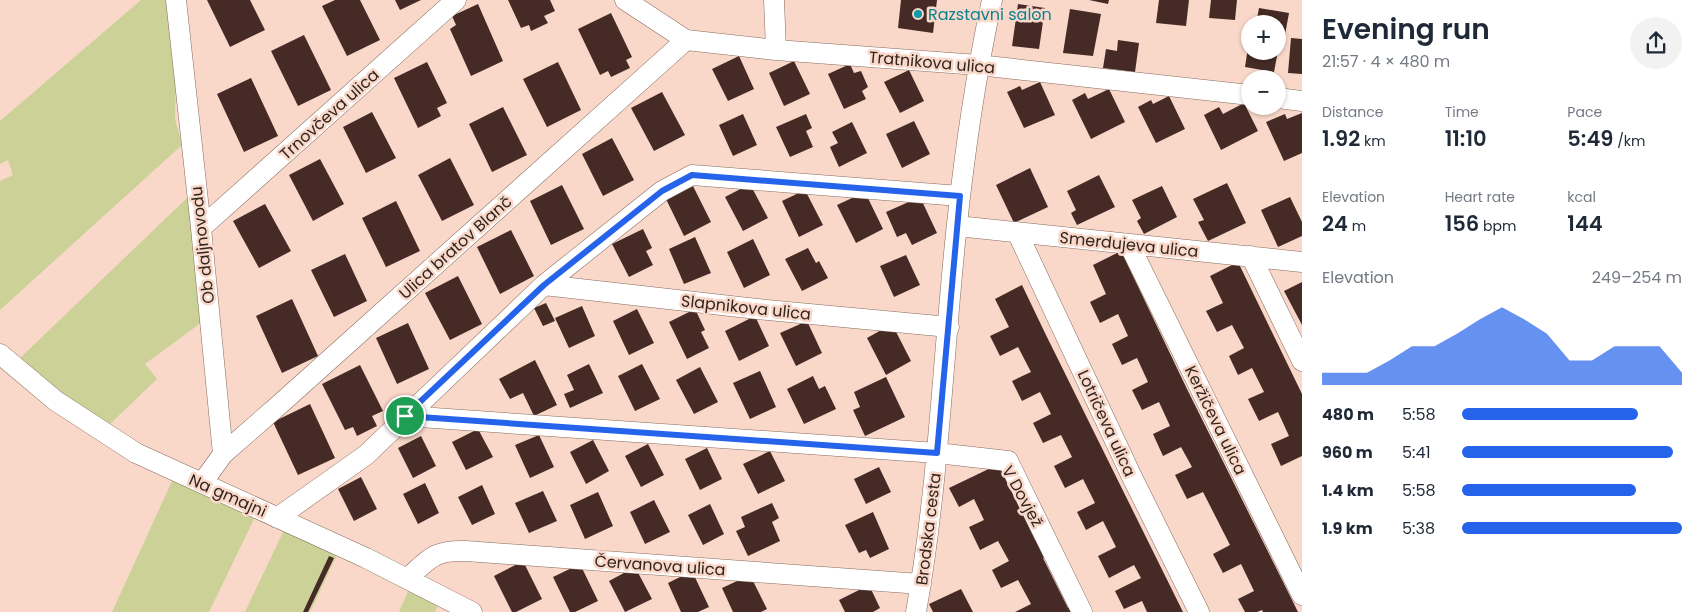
<!DOCTYPE html>
<html lang="en">
<head>
<meta charset="utf-8">
<style>
	:root { --surface:#fff; --page:#f2f2f3; --text:#1f2937; --muted:#747a83; --accent:#2563eb }
	body { margin:0; font-family:Poppins,sans-serif; background:var(--page); color:var(--text); height:100vh; display:flex; flex-direction:column; font-size:19px; white-space:nowrap }
	* { box-sizing:border-box; margin:0 }
	p { font-size:16px; color:var(--muted) }
	.icon { flex:none; width:28px; height:28px; fill:none; stroke:currentColor; stroke-width:2; stroke-linecap:round; stroke-linejoin:round }
	.map { position:relative; flex:1; overflow:hidden }
	.drawer { display:flex; flex-direction:column; background:var(--surface); width:400px }
	.drawer>* { flex:none }
	.controls { position:absolute; left:1241px; top:15px; display:grid; gap:10px }
	.controls a { display:grid; place-items:center; width:45px; height:45px; border-radius:50%; background:var(--surface); box-shadow:0 1px 4px #0004; font-size:25px }
	.pin { position:absolute; display:grid; place-items:center; width:42px; height:42px; color:#fff; margin:-21px; border:2px solid #fff; border-radius:50%; box-shadow:0 1px 5px #0007 }
	.round { display:grid; place-items:center; flex:none; width:52px; height:52px; border-radius:26px; background:var(--page) }
	.headline { display:flex; align-items:center; justify-content:space-between; height:85px; padding:0 20px }
	h1 { font-size:28px; font-weight:600; line-height:38px }
	.stats { display:grid; grid-template-columns:repeat(3,1fr); gap:8px; height:85px; padding:5px 20px }
	.stats div { display:grid; align-content:center }
	.stats b { font-size:21px; font-weight:600 }
	.stats small { font-size:14px; font-weight:400 }
	.stats p { font-size:14px }
	.chart { height:140px; padding:10px 20px }
	.chart p { display:flex; justify-content:space-between }
	.chart svg { width:100%; height:90px; margin-top:5px; fill:var(--accent); opacity:.7 }
	ul { padding:0 20px; list-style:none; font-size:16px }
	li { display:grid; grid-template-columns:80px 60px 1fr; align-items:center; height:38px }
	li i { height:12px; border-radius:6px; background:var(--accent) }
	main { display:flex; flex:1; min-height:0 }
	.map>svg:first-child { display:block }
	.green { fill:#ccd198 }
	.building { fill:#452a25 }
	.lines { fill:none; stroke-linecap:round; stroke-linejoin:round }
	.street-casing { stroke:#876b5d; stroke-width:21 }
	.street { stroke:#fff; stroke-width:20 }
	.route-casing { stroke:#fff; stroke-width:10 }
	.route { stroke:#2563eb; stroke-width:6 }
	.culture-dot { fill:#0f9aa8; stroke:#f9d8c9; stroke-width:2 }
	.labels { text-anchor:middle; stroke-width:5; stroke-linejoin:round; paint-order:stroke }
	.culture-label { font-size:16px; fill:#0d838f; stroke:#f9d8c9; text-anchor:start }
	.street-label { font-size:16px; fill:#31251f; stroke:#f9d8c9 }
</style>
</head>
<body>
<main>
<div class="map">
<svg width="1302" height="612" viewBox="0 0 1302 612">
	<rect width="100%" height="100%" fill="#f9d8c9"/>
	<!-- green -->
	<path class="green" d="M141 0H168L176 74 175 119 182 145 0 310V181L13 175 8 160 0 164V121Z
		M187 198 194 239 202 322 145 364 157 379 109 425 97 419 18 360Z
		M173 479 255 517 209 612H112Z
		M284 530 337 555 310 612H245Z
		M409 589 438 604 435 612H399Z"/>
	<!-- building -->
	<path class="building" d="M207 0H250L265 30 230 47Z
		M335 0H360L380 40 347 56 322 6Z
		M395 0H421L400 10Z
		M508 0H550L555 11 544 16 548 23 531 31 529 25 521 28Z
		M901 0H937L933 33 898 28Z
		M1089 0H1109L1108 4Z
		M1159 0H1189L1186 26 1156 23Z
		M1211 0H1237L1235 20 1209 18Z
		M478 4 503 61 471 76 450 29 456 25 452 16Z
		M1018 4 1045 8 1039 49 1012 46Z
		M1259 8 1289 13 1284 40 1280 39 1278 48V24H1256Z
		M1070 9 1101 14 1093 56 1063 53Z
		M611 13 632 57 626 60 630 68 611 77 608 71 600 75 578 29Z
		M304 35 331 90 298 106 271 51Z
		M1291 38 1302 39V74L1288 73Z
		M1118 40 1139 43 1135 72 1103 68 1106 49 1117 51Z
		M1249 41 1250 51H1278L1274 72 1245 67Z
		M739 56 754 89 728 101 712 69Z
		M794 61 810 94 784 106 769 73Z
		M427 62 447 103 437 108 441 116 418 128 394 78Z
		M558 62 581 110 547 127 523 79Z
		M850 64 854 73 861 71 868 87 862 91 866 99 844 109 828 74Z
		M909 70 924 101 900 113 884 82Z
		M251 78 278 136 244 152 217 94Z
		M1040 82 1055 115 1024 128 1007 92 1020 86 1022 90Z
		M1109 89 1125 122 1091 139 1072 100 1085 93 1088 99Z
		M662 92 685 135 654 151 631 108Z
		M1169 96 1185 129 1156 143 1138 107 1151 100 1153 104Z
		M1244 103 1258 131 1221 150 1204 115 1219 107 1223 114Z
		M503 107 527 155 492 172 469 124Z
		M372 112 396 158 366 173 343 127Z
		M1302 113V153L1284 161 1266 122 1285 114 1287 119Z
		M743 114 757 145 733 156 719 125Z
		M806 114 812 128 806 131 813 147 790 157 776 127Z
		M914 121 930 154 902 168 886 134Z
		M852 122 867 153 839 167 830 147 838 143 832 132Z
		M612 138 634 180 603 196 582 154Z
		M450 158 474 205 442 221 418 175Z
		M320 159 344 204 313 221 289 175Z
		M1030 168 1048 207 1014 223 996 185Z
		M1099 175 1115 207 1077 225 1071 213 1076 210 1067 191Z
		M1227 183 1246 223 1208 241 1198 222 1204 220 1193 199Z
		M750 184 768 218 743 231 725 197Z
		M562 185 584 229 551 245 530 201Z
		M693 186 711 222 684 236 666 199Z
		M1162 186 1177 217 1144 234 1137 221 1141 218 1132 200Z
		M805 190 823 225 799 237 782 201Z
		M865 192 883 229 856 243 837 205Z
		M920 197 937 233 912 245 906 233 897 237 886 212Z
		M1290 197 1302 222V236L1278 247 1261 210Z
		M396 201 420 251 386 267 362 218Z
		M265 204 291 251 259 268 233 221Z
		M643 229 652 248 646 251 653 265 629 277 612 244Z
		M511 230 534 276 500 294 477 247Z
		M695 237 711 273 684 284 669 249Z
		M753 239 770 275 744 288 727 252Z
		M808 248 816 263 819 261 828 278 802 291 785 259Z
		M1121 251 1187 389 1298 612H1263L1262 610 1257 612H1245L1238 599 1254 591 1241 564 1223 573 1213 554 1230 545 1203 492 1187 499 1175 475 1192 467 1181 447 1163 456 1153 434 1170 426 1159 402 1142 410 1132 390 1148 382 1137 358 1122 365 1112 344 1128 336 1118 314 1100 323 1090 302 1106 294 1093 265Z
		M345 254 367 301 334 317 311 270Z
		M906 255 920 285 894 297 880 266Z
		M1238 262 1302 394V456L1281 466 1271 444 1289 436 1278 412 1259 421 1248 399 1264 392 1252 368 1238 375 1229 356 1244 348 1232 325 1217 332 1206 311 1223 303 1210 276Z
		M458 276 482 324 450 340 425 293Z
		M1302 282V325L1284 291Z
		M1022 285 1045 333 1183 612H1147L1142 601 1124 609 1115 591 1141 578 1134 565 1109 578 1098 556 1116 547 1103 521 1086 530 1077 512 1095 503 1083 479 1065 488 1054 466 1072 457 1061 435 1043 443 1033 423 1051 414 1040 392 1022 401 1012 381 1031 372 1018 347 1000 356 990 336 1009 327 995 299Z
		M292 299 318 356 282 373 256 316Z
		M546 303 555 321 543 326 534 308Z
		M582 306 595 336 569 348 555 318Z
		M637 309 654 343 629 355 613 321Z
		M695 309 705 330 701 332 709 348 687 359 669 322Z
		M755 316 769 346 739 361 725 331Z
		M807 321 822 353 796 366 780 333Z
		M408 323 429 369 397 384 376 338Z
		M892 324 911 361 886 375 867 338Z
		M535 360 557 405 534 416 523 393 510 399 499 379Z
		M589 364 603 393 570 408 564 394 574 390 567 375Z
		M642 364 660 399 635 411 618 376Z
		M360 365 383 411 372 416 377 426 357 436 353 427 345 430 322 384Z
		M700 367 718 402 694 414 676 380Z
		M760 371 776 407 750 419 733 383Z
		M813 376 819 389 825 386 836 409 804 424 787 389Z
		M886 377 905 417 865 436 853 410 860 407 854 392Z
		M310 404 335 458 298 475 273 422Z
		M478 429 493 457 466 470 452 442Z
		M539 435 554 467 530 478 515 445Z
		M421 436 436 466 413 478 398 448Z
		M593 440 609 471 586 484 570 452Z
		M648 444 664 475 641 487 625 456Z
		M707 448 722 479 700 490 685 459Z
		M770 451 785 481 758 494 743 464Z
		M999 464 1035 540 1041 538 1050 555 1043 558 1068 608 1070 607 1072 612H1015L1031 604 1018 580 1001 588 992 570 1009 561 998 541 980 550 969 527 984 520 974 499 959 507 949 488Z
		M879 467 891 492 866 504 854 479Z
		M361 477 377 509 354 521 338 489Z
		M425 483 439 513 418 524 403 494Z
		M482 485 495 514 472 525 458 497Z
		M543 491 557 521 529 533 515 503Z
		M598 492 613 526 585 539 570 505Z
		M654 500 670 532 645 544 630 512Z
		M772 503 779 518 772 522 780 541 748 556 736 531 745 527 741 517Z
		M710 504 724 534 703 545 688 515Z
		M873 512 889 549 870 558 866 550 859 553 845 525Z
		M329 556 334 558 308 612H303Z
		M523 561 542 599 516 612H512L494 576Z
		M580 564 598 601 575 612H570L553 577Z
		M635 567 652 599 625 612 609 581Z
		M692 571 709 607 698 612H681L668 583Z
		M750 575 767 609 761 612H733L722 588Z
		M869 585 880 608 873 612H845L839 600Z
		M961 589 973 612H933L929 604Z"/>
	<g class="lines">
		<!-- street casing -->
		<g class="street-casing">
			<path id="street" d="M176 0 201 228 223 454
				M625 0 686 40 776 50 978 65 1250 95
				M774 0 776 50
				M1278 98 1302 101
				M957 226 1302 262
				M201 228 456 0
				M1017 232 1132 477 1199 612
				M1129 244 1302 595
				M1251 256 1302 361
				M544 285 757 309 949 327
				M0 354 56 401 136 453 366 558 472 612
				M405 416 937 453 1008 461 1082 612
				M202 483 223 454 279 405 686 40
				M277 518 366 455 544 285 662 191 692 175 960 196
				M408 578C430 558 434 550 466 551L921 584
				M916 612C939 484 943 353 957 224 965 149 976 74 992 0"/>
		</g>
		<!-- street -->
		<use href="#street" class="street"/>
	</g>
	<g class="lines">
		<!-- route casing -->
		<g class="route-casing">
			<path id="route" d="M692 175 960 196 937 453 405 416 544 285 662 191Z"/>
		</g>
		<!-- route -->
		<use href="#route" class="route"/>
	</g>
	<!-- markers -->
	<circle class="culture-dot" cx="918" cy="14" r="5"/>
	<g class="labels">
		<!-- culture labels -->
		<g class="culture-label">
			<text x="928" y="20">Razstavni salon</text>
		</g>
		<!-- street labels -->
		<g class="street-label">
			<text transform="translate(932 62) rotate(5)" y="6">Tratnikova ulica</text>
			<text transform="translate(329 114) rotate(-42)" y="6">Trnovčeva ulica</text>
			<text transform="translate(1129 244) rotate(6)" y="6">Smerdujeva ulica</text>
			<text transform="translate(202 245) rotate(-96)" y="6">Ob daljnovodu</text>
			<text transform="translate(455 247) rotate(-42)" y="6">Ulica bratov Blanč</text>
			<text transform="translate(746 307) rotate(6)" y="6">Slapnikova ulica</text>
			<text transform="translate(1216 420) rotate(64)" y="6">Keržičeva ulica</text>
			<text transform="translate(1107 423) rotate(65)" y="6">Lotričeva ulica</text>
			<text transform="translate(228 495) rotate(24)" y="6">Na gmajni</text>
			<text transform="translate(1023 496) rotate(61)" y="6">V Dovjež</text>
			<text transform="translate(928 529) rotate(-83)" y="6">Brodska cesta</text>
			<text transform="translate(660 565) rotate(4)" y="6">Červanova ulica</text>
		</g>
	</g>
</svg>
<div class="controls">
<a>+</a>
<a>−</a>
</div>
<div class="pin" style="left:405px;top:416px;background:#1e9e55"><svg class="icon" aria-label="arrive" viewBox="0 0 24 24"><path d="M6 21V4h12l-3 4 3 4H6"/></svg></div>
</div>
<section class="drawer">
<div class="headline"><div><h1>Evening run</h1><p>21:57 · 4 × 480 m</p></div><a class="round"><svg class="icon" aria-label="share" viewBox="0 0 24 24"><path d="M12 15V3M7 8l5-5 5 5M5 13v7h14v-7"/></svg></a></div>
<div class="stats">
<div><p>Distance</p><b>1.92<small> km</small></b></div>
<div><p>Time</p><b>11:10</b></div>
<div><p>Pace</p><b>5:49<small> /km</small></b></div>
</div>
<div class="stats">
<div><p>Elevation</p><b>24<small> m</small></b></div>
<div><p>Heart rate</p><b>156<small> bpm</small></b></div>
<div><p>kcal</p><b>144</b></div>
</div>
<div class="chart"><p><span>Elevation</span>249–254 m</p>
<svg viewBox="0 0 160 44" preserveAspectRatio="none"><path d="M0 44V38L10 38L20 38L30 32L40 25L50 25L60 19L70 12L80 6L90 12L100 19L110 32L120 32L130 25L140 25L150 25L160 38V44z"/></svg>
</div>
<ul>
<li><b>480 m</b>5:58<i style="width:80%"></i></li>
<li><b>960 m</b>5:41<i style="width:96%"></i></li>
<li><b>1.4 km</b>5:58<i style="width:79%"></i></li>
<li><b>1.9 km</b>5:38<i style="width:100%"></i></li>
</ul>
</section>
</main>
</body>
</html>
